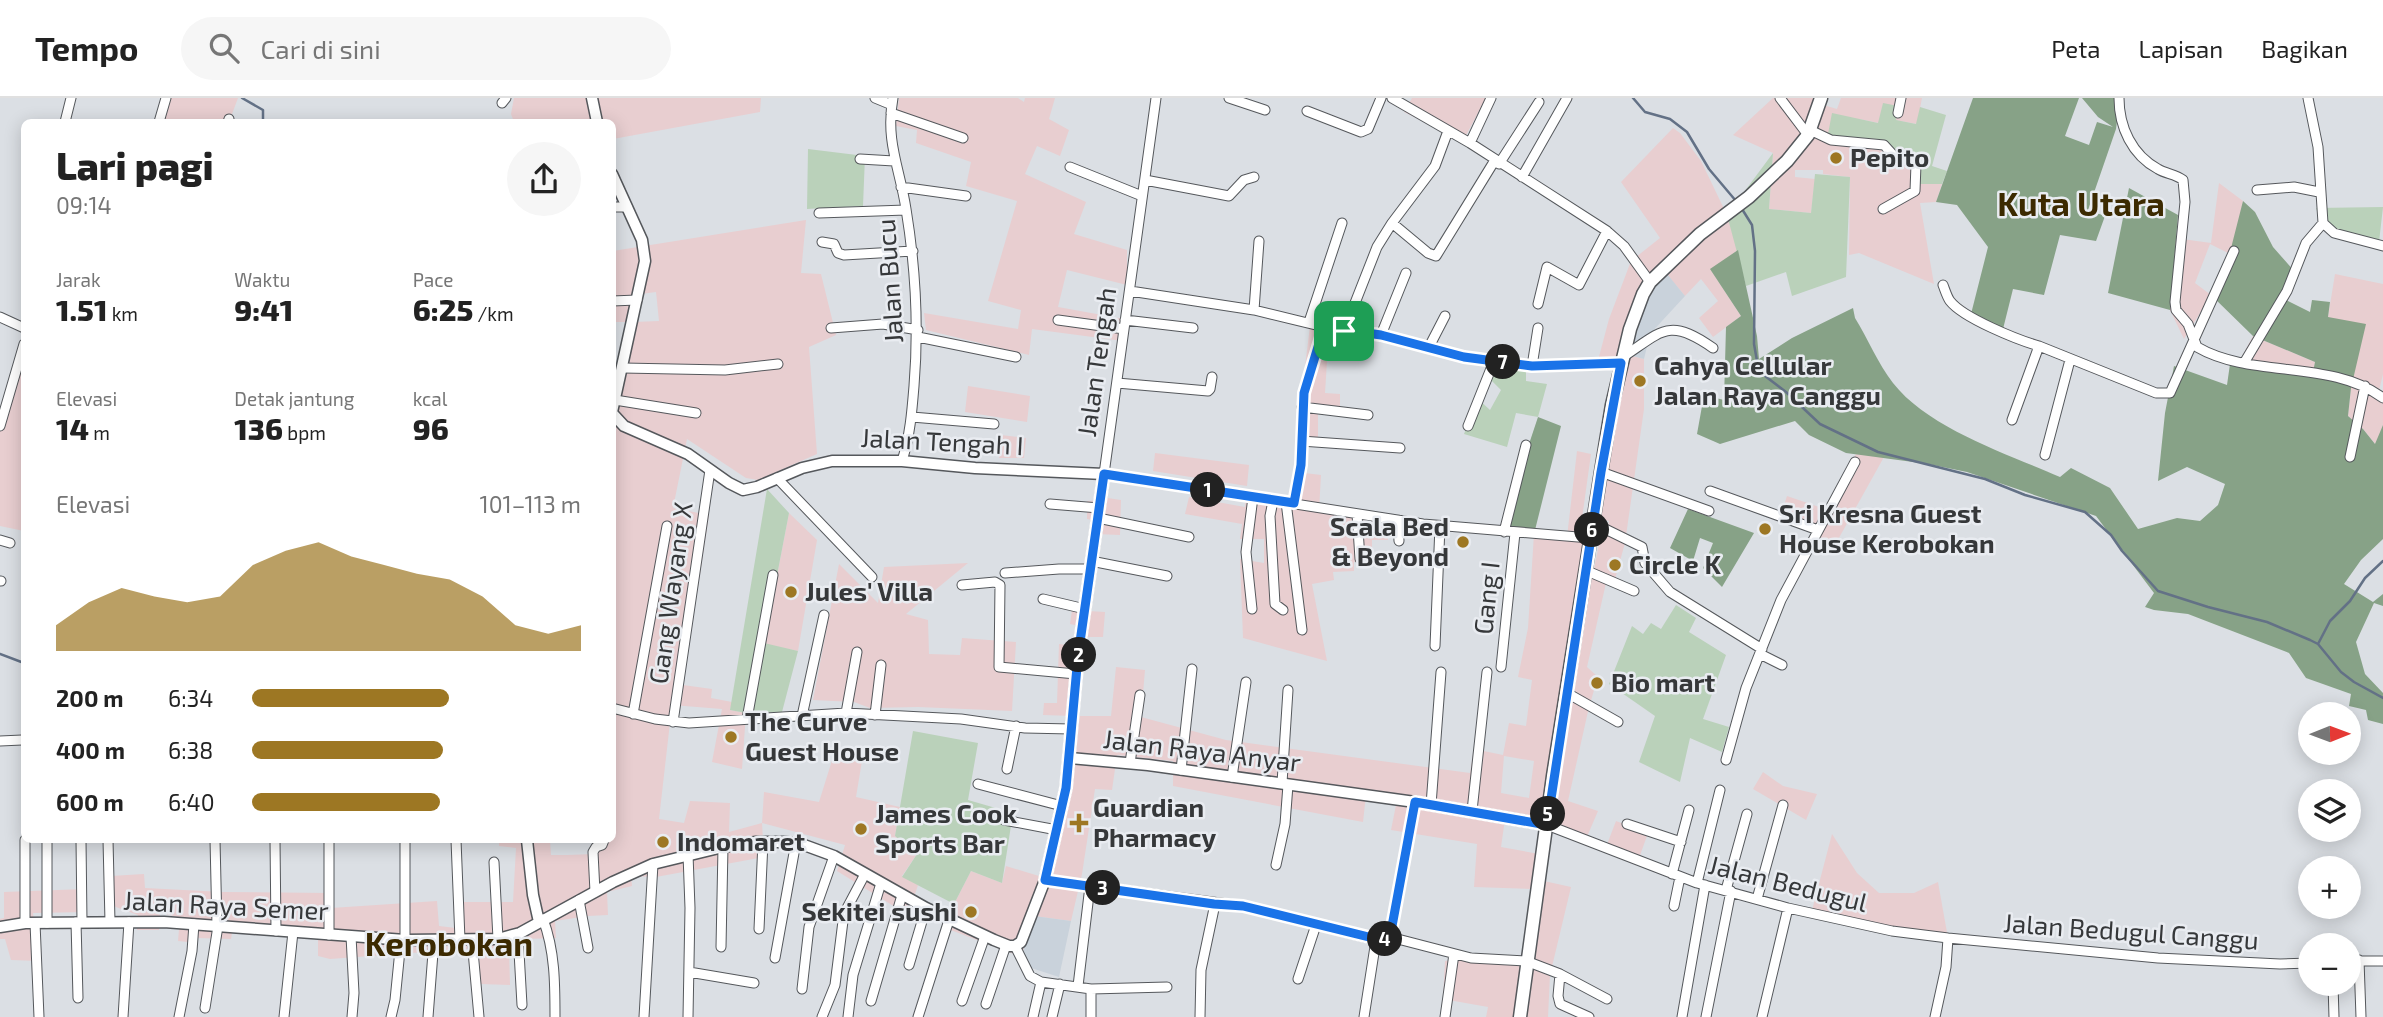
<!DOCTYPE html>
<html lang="id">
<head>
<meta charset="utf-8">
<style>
	:root { --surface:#fff; --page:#f6f6f6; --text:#222; --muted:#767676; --line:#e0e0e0; --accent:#9d7723 }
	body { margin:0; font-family:"Exo 2",sans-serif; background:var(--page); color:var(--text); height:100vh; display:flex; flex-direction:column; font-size:26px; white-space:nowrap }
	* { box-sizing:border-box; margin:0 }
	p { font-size:23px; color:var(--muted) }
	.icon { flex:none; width:38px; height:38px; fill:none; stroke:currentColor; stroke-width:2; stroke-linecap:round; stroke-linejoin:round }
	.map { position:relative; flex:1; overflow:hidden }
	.sheet { position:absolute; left:21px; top:21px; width:595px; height:724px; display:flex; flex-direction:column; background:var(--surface); border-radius:10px; box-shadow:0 4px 18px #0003 }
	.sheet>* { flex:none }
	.needle { width:46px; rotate:89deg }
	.fabs { position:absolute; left:2298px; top:604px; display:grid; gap:14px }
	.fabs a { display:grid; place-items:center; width:63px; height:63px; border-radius:50%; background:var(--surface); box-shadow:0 4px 18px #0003; font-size:35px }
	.pin { position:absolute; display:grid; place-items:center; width:60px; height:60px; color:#fff; margin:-30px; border-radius:14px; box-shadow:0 4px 10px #0006 }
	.km { position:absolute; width:35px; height:35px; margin:-18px; border-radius:50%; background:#222; color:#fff; font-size:19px; line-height:35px; text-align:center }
	.round { display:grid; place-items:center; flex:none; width:74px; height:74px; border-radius:37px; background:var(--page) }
	.head { display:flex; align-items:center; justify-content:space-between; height:119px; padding:0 35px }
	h1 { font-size:38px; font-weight:800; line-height:52px }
	.figures { display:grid; grid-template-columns:repeat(3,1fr); gap:10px; height:119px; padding:7px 35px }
	.figures div { display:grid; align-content:center }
	.figures b { font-size:30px; font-weight:800 }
	.figures small { font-size:19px; font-weight:400 }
	.figures p { font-size:19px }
	.chart { height:196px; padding:14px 35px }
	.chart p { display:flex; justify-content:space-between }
	.chart svg { width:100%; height:126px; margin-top:7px; fill:var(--accent); opacity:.7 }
	ul { padding:0 35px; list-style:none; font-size:23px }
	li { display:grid; grid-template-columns:112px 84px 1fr; align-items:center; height:52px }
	li i { height:18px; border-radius:9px; background:var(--accent) }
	header { display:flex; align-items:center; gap:42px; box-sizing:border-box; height:98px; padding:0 35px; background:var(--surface); border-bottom:2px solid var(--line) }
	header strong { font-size:33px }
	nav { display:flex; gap:38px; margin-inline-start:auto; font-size:24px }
	.search { width:490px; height:63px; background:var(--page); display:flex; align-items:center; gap:18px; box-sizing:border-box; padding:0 24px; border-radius:38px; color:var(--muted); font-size:26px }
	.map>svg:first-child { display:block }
	.commercial { fill:#e8ced0; fill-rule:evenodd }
	.built { fill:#c9d2db }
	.green { fill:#bad1ba }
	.forest { fill:#87a287 }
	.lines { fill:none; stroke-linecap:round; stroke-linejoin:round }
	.stream { stroke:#637186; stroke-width:2.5 }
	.minor-casing { stroke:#55585c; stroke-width:11 }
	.tertiary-casing { stroke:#55585c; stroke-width:13 }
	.secondary-casing { stroke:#55585c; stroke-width:15 }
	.minor { stroke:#fff; stroke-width:9 }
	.tertiary { stroke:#fff; stroke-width:10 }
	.secondary { stroke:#fff; stroke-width:12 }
	.route-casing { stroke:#fff; stroke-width:14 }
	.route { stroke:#1a73e8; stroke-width:9 }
	.poi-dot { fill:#9d7723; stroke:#e9ecf1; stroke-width:2.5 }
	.labels { text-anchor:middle; stroke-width:5; stroke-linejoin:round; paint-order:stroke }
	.poi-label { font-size:26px; font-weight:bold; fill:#36383a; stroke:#e9ecf1; text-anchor:start }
	.street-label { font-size:26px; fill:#36383a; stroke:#e9ecf1 }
	.district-label { font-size:33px; font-weight:bold; fill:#3c2a01; stroke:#e9ecf1 }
</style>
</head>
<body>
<header>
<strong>Tempo</strong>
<div class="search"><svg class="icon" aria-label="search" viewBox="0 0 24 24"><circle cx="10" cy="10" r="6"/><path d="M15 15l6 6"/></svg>Cari di sini</div>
<nav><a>Peta</a><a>Lapisan</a><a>Bagikan</a></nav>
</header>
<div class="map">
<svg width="2383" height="919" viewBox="0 0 2383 919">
	<rect width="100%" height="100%" fill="#dbdfe4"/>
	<!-- commercial -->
	<path class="commercial" d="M166 0H238L229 24H161Z
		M514 0H761L760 14 613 41 612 24H514L511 16Z
		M899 0H1018L1024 4 1025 0H1055L1049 21 1069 32 1060 58 1037 48 1025 76 1086 104 1074 136 1127 152V187L1067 172 1058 209 1124 221 1123 243 1032 231 1029 257 926 232 924 215 1018 231 1021 212 988 203 1017 103 966 88 971 64 916 45 917 32 896 28Z
		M1412 0H1486L1463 43 1404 14Z
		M1773 0H1821L1820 6 1837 11 1841 0H1922L1917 26 1895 22 1883 6 1879 25 1859 21 1888 52 1918 60 1915 86H1942L1936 104 1920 105 1934 186 1859 155 1849 157 1850 79 1823 76V72H1795V79L1815 81 1811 115 1769 111 1773 55 1733 37Z
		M1673 30 1680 35 1701 63 1727 117 1738 152 1711 172 1741 218 1713 239 1699 220 1718 203 1701 181 1685 198 1659 167 1618 254 1644 261V311L1625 445 1613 488 1606 485 1587 569 1598 579 1589 609 1568 703 1598 713 1586 741 1505 721 1501 749 1539 756 1535 781 1571 789 1550 877 1548 919H1486L1488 909 1443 901 1445 863 1467 859 1523 864 1533 791 1474 789 1477 746 1391 732 1397 702 1366 697 1363 724 1173 688V663L1117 657 1112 692 1095 691 1082 776 1071 823 1034 818 1022 859 948 831 958 808 954 806 971 773 1002 785 1006 768 1039 778 1073 651V618L1043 617 1044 605H1057L1059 546 1080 549 1073 618H1111L1116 569 1145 572 1141 619 1226 642 1470 675 1474 651 1503 657 1509 625 1526 628 1532 582 1518 579 1528 530 1534 436 1567 439 1577 353 1591 356 1579 442 1587 447 1593 476 1601 436 1606 437 1609 423 1590 419 1614 270H1596L1609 221 1631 163 1660 140 1621 84ZM1504 658 1534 663 1529 700 1501 695Z
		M2219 85 2243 103 2237 135 2230 156 2210 146 2195 185 2211 197 2184 241 2170 212 2175 140 2211 145Z
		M806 122 801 175 821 176 836 237 809 249 817 356 758 382 746 380 687 341 673 410 709 417 683 587 712 591 711 600 732 604 730 612 746 615 742 671 712 664 722 611 672 607 659 721 684 725 690 703 730 705 729 734 762 725 764 694 819 704 834 656 862 663 856 699 900 709 895 738 917 756 902 778 918 787 908 817 837 773 845 747 762 725 764 759 656 779 631 778 632 788 607 794 608 817 588 818 555 823 556 840 524 841 525 849 509 851 510 887 480 886 479 850 330 861 318 858V839L232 835 231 841 198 840V845L178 843 180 820 160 814 159 832H137L138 817 113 808 111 778 144 776 145 790 223 794 331 795V810L437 803 439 828 464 831V804H513L516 750 499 748V742H550L551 757H567L596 756 598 742H612V318L633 224H613V153ZM656 194 659 223 634 224 641 196Z
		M2335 176 2383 186V276L2378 297 2383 305V327L2376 347 2363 331 2348 318 2351 290 2328 219Z
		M1310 228 1329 232 1325 295 1340 296V317L1318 314V345L1296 342Z
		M24 237V433L0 428V325Z
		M2253 238 2315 264 2313 274 2240 262Z
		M968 288 1030 298 1027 324 965 314Z
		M1001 337 1026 340 1024 360H999Z
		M1155 355 1249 367 1247 388 1153 373Z
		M1856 356 1884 359 1835 447 1812 435 1779 423 1787 398 1825 411Z
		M1296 374 1321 377 1319 413 1388 427V442H1372V463L1354 464V473L1333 474 1334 482 1312 486 1327 563 1243 540 1240 461 1264 465V441H1240L1242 426 1185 416 1189 399 1245 409 1246 398 1290 408 1293 375Z
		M1101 399 1121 402 1120 437 1096 436 1098 423 1087 421V403L1100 402Z
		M789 415 817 442 798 553 764 546Z
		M968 465 906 516 928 522 929 556 960 557 962 540 1016 544 1012 613 918 609 870 610 854 604 813 602 839 466 878 505 884 469Z
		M1073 505 1088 513 1105 514 1103 539H1082L1084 529 1070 526Z
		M1763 674 1783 688 1817 696 1806 722 1753 691Z
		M1616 723 1648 735 1638 763 1606 749Z
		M1832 736 1857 775 1879 795H1914L1938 784 1948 840 1811 816Z
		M85 791 86 814 33 815 39 863 11 862 5 841H0V821L4 820V794Z"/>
	<!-- built -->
	<path class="built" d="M1659 166 1685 198 1650 236 1644 261 1618 254 1644 182Z
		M1034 818 1071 823 1059 879 1019 866Z"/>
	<!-- green -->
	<path class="green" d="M1883 5 1898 8 1896 22 1916 26 1920 9 1946 17 1932 68 1947 73 1942 86H1915L1918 60 1888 52 1877 41 1846 40 1828 36 1832 15 1878 25Z
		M808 51 865 58 863 108 807 111Z
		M1773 55 1769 111 1811 115 1815 76 1850 79 1846 179 1792 198 1786 174 1746 188 1727 117Z
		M2383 109 2379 144 2361 143 2321 126 2316 110Z
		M1495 262 1526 272V283L1547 286 1538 319 1516 315 1507 349 1464 336 1478 301 1490 312 1501 292 1488 279Z
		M767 391 789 415 764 545 798 553 782 614 746 615 730 612Z
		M1676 507 1696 520 1689 534 1726 557 1703 621 1729 629 1722 654 1690 640 1680 684 1639 664 1655 618 1609 586 1632 528 1643 536 1651 525 1661 531Z
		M913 633 978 645 968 702 1013 715 1002 785 971 773 954 806 902 779 917 756 895 738Z"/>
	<!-- forest -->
	<path class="forest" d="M1973 0H2079L2065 38 2089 47 2097 24 2113 29 2098 19 2082 0H2120L2116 31 2088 112 2105 118 2096 143 2060 137 2044 197 2013 191 2001 239 1970 220 1988 149 1957 107 1936 104Z
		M2129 90 2178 117 2170 212 2108 195Z
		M2243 103 2255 114 2273 149 2295 174 2284 201 2310 214 2312 202 2330 204 2328 219 2366 226 2351 290 2348 318 2363 331 2375 346 2383 327V441L2361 462 2344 486 2373 504 2383 496V508L2374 505 2356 544 2365 576 2383 595V626L2368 622 2366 612 2349 608 2351 596 2306 580 2289 555 2188 516 2154 512 2145 509 2154 495 2096 418 1967 374 1928 366 1846 355 1809 337 1795 323 1720 346 1697 336 1704 297 1724 302 1726 229 1741 218 1710 171 1738 152 1757 238 1759 261 1792 240 1853 210 1855 220C1868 241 1878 266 1893 285 1929 331 2008 356 2060 379L2071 370 2110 390 2138 431 2177 420 2200 423 2218 407 2225 386 2187 369 2158 383 2165 315 2174 268 2227 287 2230 266 2313 274 2315 264 2253 238 2211 197 2228 162Z
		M1538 319 1561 328 1534 436 1500 433Z
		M1688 411 1754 435 1722 489 1703 470 1713 445 1700 440 1693 463 1670 450Z"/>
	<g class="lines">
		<!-- stream -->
		<path class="stream" d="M242 0 263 12V24
			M1633 0 1645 14 1670 21 1687 34 1709 71 1736 103
			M1742 111 1752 127 1755 153 1754 246 1757 263 1765 278 1786 294 1820 326 1878 354 1985 381 2025 397 2085 414 2111 437 2122 453 2158 493 2208 509 2267 524 2310 542 2318 546 2341 574 2354 584 2383 600
			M2318 546 2330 523 2350 503 2365 480 2383 463
			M0 556 24 565"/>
		<!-- minor casing -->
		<g class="minor-casing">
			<path id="minor" d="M875 0 892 7
				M893 0C885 43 900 71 906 111 916 172 919 227 914 288 912 313 910 338 902 363
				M1156 0 1104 376 1423 426 1590 440
				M1229 0 1265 12
				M1392 0 1470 45 1607 133 1624 148 1650 184
				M1780 0 1808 37
				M2119 0C2119 29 2132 57 2158 71 2166 76 2176 76 2183 82L2185 104 2175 204 2176 212 2188 226 2197 249C2252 281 2332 261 2383 300
				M2308 0 2318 49 2323 125 2334 135 2383 148
				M502 5 506 0
				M1307 13 1361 34 1368 31 1381 0
				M891 15 963 40
				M1898 15 1901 0
				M65 24 71 0
				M159 24 166 0
				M228 24 229 21
				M1810 32 1831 42 1884 47 1894 58 1916 66 1915 93 1883 111
				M1470 45 1491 0
				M860 61 894 63
				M1499 66 1539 4
				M1070 69 1142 98
				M1522 79 1567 0
				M1145 82 1229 98 1244 82 1254 79
				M901 89 966 98
				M2257 92 2294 89 2319 94
				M612 109H627
				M819 115 906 112
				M1392 125 1428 155 1436 158 1495 62
				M822 144 834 146 838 155 844 157 913 153
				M1943 187C1945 192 1947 199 1950 203 1963 220 2018 242 2039 248
				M1130 193 1254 212 1324 229 1381 237 1464 259 1532 268 1621 266
				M612 203 637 202
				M1538 206 1547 169 1579 187 1607 133
				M1254 212 1259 143
				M0 219 24 230
				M1058 222 1124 231
				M1125 222 1193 230
				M1309 224 1342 125
				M831 230 883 226 918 232
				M1344 233 1377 149 1392 125 1435 68 1448 33
				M1381 237 1406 175
				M918 239 1016 259
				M1429 249 1445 218
				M1623 259C1662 233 1669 219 1713 250
				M2244 265 2287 193 2306 145 2323 125
				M1532 268 1538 230
				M623 270 725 272 778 266
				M1117 285 1208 293 1210 291 1212 279
				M615 302 696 315
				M1302 309 1368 317
				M912 319 994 326
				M2012 322 2039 248 2156 295H2170L2234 153
				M0 328 24 246
				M1468 328 1494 263
				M1301 343 1400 350
				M2045 357 2070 262
				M2350 359 2365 288
				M1601 374 1709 413
				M777 380 872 479
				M1710 393 1818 432
				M1273 403 1270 418 1275 506 1283 512
				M1286 404 1302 532
				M1050 406 1099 410
				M1294 406 1301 367 1304 295 1324 229
				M1357 416 1360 461
				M1098 420 1189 439
				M1398 422 1399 443
				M1593 425 1642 449 1645 465 1670 494 1762 551
				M1504 434 1526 347
				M0 442 10 445
				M1091 463 1167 478
				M1585 472 1634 493
				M1005 475 1059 471H1090
				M0 483H1
				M962 487 995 484 1000 487 999 569 1076 576
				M1043 501 1085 511
				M1252 511 1246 454 1253 399
				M1435 548 1440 428
				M1760 556 1782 567
				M1501 569 1515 435
				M1567 595 1618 624
				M612 610 655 621 689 625 846 615 961 621 1025 630 1071 631
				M846 615 857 554
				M633 616 667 428
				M875 617 881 567
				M802 618 824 517
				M747 621 773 477
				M673 624 710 372
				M0 643 22 642
				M1726 662 1746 590 1781 502 1855 364
				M1130 665 1140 597
				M1007 671 1016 628
				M1181 672 1192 571
				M1232 679 1246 584
				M1282 685 1288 592
				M978 686 1062 708
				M1431 707 1441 574
				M1472 713 1487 574
				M1004 722 1057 732
				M1627 726 1681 744
				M1547 727 1697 785 1788 810 1892 833 1948 840 2158 860 2280 866 2310 865
				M25 742V825
				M81 742 82 824
				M108 742 110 824
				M215 742 217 828
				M275 742 276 833
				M329 742V837
				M456 742 460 842
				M688 756 690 810 688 919
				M494 764 498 841
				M1276 767 1285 726 1288 687
				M1672 776 1689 712
				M1045 782 1243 808 1376 842 1390 839 1471 860 1526 863 1560 876 1607 901
				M1697 785 1720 692
				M1726 792 1747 716
				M595 794 593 754 596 749 602 747 604 742
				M1757 801 1783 707
				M579 802 588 850
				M1674 808 1680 779
				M543 821C555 853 555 886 555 919
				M76 824 78 900
				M35 825 39 919
				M47 825V742
				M759 831 763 744
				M518 836 522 907
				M351 838 354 895 352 919
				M1390 839 1415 704
				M405 842V742
				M472 842 479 919
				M1015 848 1030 878 1041 884 1091 891 1167 889
				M721 849 723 749
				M775 860 796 744
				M2359 862 2361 919
				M2348 863H2383
				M909 867 926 810
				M689 874 754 885
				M1560 876 1558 898 1560 906 1589 919
				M1298 881 1316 827
				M2333 886 2334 919
				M1078 888 1090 788
				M802 891 809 829 834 758
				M871 903 902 797
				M962 903 985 838
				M986 906 1006 847
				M205 910 218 828
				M123 919 129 824
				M179 919 192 853 194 826
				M284 919 293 834
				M391 919 395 902 401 842
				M428 919 434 842
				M644 919 653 766
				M822 919 835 887 843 823 847 810 865 776
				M848 919 853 877 881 785
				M918 919 949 822
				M1033 919 1041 884
				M1052 919 1060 886
				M1091 919V891
				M1200 919 1201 872 1215 806
				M1364 919 1376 842
				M1445 919 1454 856
				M1682 919 1705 787
				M1706 919 1731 793
				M1762 919 1788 810
				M1935 919 1946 869 1948 840"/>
		</g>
		<!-- tertiary casing -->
		<g class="tertiary-casing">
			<path id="tertiary" d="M592 0 597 24
				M612 76 642 142 645 163 612 314
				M1070 660 1148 667 1415 704 1547 727
				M527 742 533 797 539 824
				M0 829 25 825 164 824 405 842 498 841 520 835 613 784 653 766 723 749 756 744H786L804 747 834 758 926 810 994 842 1009 848H1015L1021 844 1045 782 1066 690 1078 558 1104 376 975 370 902 363H832L802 370 757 389 743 392 729 385 688 356 624 328 612 315"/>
		</g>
		<!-- secondary casing -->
		<g class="secondary-casing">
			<path id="secondary" d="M1520 919 1553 678 1601 374 1612 307 1630 231 1643 196 1650 184 1700 136 1749 99 1787 63 1808 37 1821 0"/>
		</g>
		<!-- minor -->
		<use href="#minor" class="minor"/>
		<!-- tertiary -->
		<use href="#tertiary" class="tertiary"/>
		<!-- secondary -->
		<use href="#secondary" class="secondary"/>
	</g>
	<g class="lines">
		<!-- route casing -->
		<g class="route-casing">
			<path id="route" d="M1324 229 1381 237 1464 259 1532 268 1621 265 1601 374 1547 727 1415 704 1390 839 1381 842 1243 808 1214 806 1045 782 1066 690 1078 558 1104 376 1294 405 1301 367 1304 295Z"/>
		</g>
		<!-- route -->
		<use href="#route" class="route"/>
	</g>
	<!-- markers -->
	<g class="poi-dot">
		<circle cx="1836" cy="60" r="7"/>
		<circle cx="1640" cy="283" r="7"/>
		<circle cx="1765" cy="431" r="7"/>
		<circle cx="1463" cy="444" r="7"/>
		<circle cx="1615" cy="467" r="7"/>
		<circle cx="791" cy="494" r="7"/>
		<circle cx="1597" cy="585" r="7"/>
		<circle cx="731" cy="639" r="7"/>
		<path d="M1075.5 714.5h7v7h7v7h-7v7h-7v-7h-7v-7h7z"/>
		<circle cx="861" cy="731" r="7"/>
		<circle cx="663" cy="744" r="7"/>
		<circle cx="971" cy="814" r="7"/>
	</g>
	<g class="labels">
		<!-- poi labels -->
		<g class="poi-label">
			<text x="1850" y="69">Pepito</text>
			<text x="1654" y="277">Cahya Cellular<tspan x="1654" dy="30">Jalan Raya Canggu</tspan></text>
			<text x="1779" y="425">Sri Kresna Guest<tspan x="1779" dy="30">House Kerobokan</tspan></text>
			<text x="1449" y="438" text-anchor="end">Scala Bed<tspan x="1449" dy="30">&amp; Beyond</tspan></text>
			<text x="1629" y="476">Circle K</text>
			<text x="805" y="503">Jules' Villa</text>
			<text x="1611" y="594">Bio mart</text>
			<text x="745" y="633">The Curve<tspan x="745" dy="30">Guest House</tspan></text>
			<text x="1093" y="719">Guardian<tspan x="1093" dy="30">Pharmacy</tspan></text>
			<text x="875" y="725">James Cook<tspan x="875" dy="30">Sports Bar</tspan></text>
			<text x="677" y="753">Indomaret</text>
			<text x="957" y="823" text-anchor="end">Sekitei sushi</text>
		</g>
		<!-- street labels -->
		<g class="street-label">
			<text transform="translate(890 183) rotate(-94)" y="9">Jalan Bucu</text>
			<text transform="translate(1097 264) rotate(-82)" y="9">Jalan Tengah</text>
			<text transform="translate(942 344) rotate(3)" y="9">Jalan Tengah I</text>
			<text transform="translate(671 495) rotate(-82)" y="9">Gang Wayang X</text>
			<text transform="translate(1487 500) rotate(-84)" y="9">Gang I</text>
			<text transform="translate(1202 653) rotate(7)" y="9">Jalan Raya Anyar</text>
			<text transform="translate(1788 786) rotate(14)" y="9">Jalan Bedugul</text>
			<text transform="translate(226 808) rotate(3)" y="9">Jalan Raya Semer</text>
			<text transform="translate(2131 834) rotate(4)" y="9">Jalan Bedugul Canggu</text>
		</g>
		<!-- district labels -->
		<g class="district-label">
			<text x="2081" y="118">Kuta Utara</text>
			<text x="449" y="858">Kerobokan</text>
		</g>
	</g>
</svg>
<div class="fabs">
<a><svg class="needle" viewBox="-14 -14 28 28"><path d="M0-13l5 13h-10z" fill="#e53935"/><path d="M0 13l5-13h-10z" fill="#767676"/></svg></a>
<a><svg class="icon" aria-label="layers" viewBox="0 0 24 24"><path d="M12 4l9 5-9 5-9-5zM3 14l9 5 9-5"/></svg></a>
<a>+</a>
<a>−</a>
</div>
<div class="pin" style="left:1344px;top:233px;background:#1e9e55"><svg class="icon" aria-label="arrive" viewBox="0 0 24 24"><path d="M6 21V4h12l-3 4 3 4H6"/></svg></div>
<b class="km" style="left:1208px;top:392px">1</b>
<b class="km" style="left:1079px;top:557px">2</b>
<b class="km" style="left:1103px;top:790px">3</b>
<b class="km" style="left:1385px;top:841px">4</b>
<b class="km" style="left:1548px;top:716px">5</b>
<b class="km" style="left:1592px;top:432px">6</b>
<b class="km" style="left:1503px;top:264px">7</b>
<section class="sheet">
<div class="head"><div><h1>Lari pagi</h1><p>09:14</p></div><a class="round"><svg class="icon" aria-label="share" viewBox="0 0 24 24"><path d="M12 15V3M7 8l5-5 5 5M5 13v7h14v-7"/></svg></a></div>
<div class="figures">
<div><p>Jarak</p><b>1.51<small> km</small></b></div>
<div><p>Waktu</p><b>9:41</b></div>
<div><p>Pace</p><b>6:25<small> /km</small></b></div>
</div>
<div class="figures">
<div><p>Elevasi</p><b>14<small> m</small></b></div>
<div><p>Detak jantung</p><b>136<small> bpm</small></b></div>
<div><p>kcal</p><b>96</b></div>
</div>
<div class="chart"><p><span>Elevasi</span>101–113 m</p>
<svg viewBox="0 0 160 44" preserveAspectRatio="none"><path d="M0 44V35L10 27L20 22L30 25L40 27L50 25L60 14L70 9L80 6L90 11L100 14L110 17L120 19L130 25L140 35L150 38L160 35V44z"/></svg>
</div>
<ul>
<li><b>200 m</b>6:34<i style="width:60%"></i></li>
<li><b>400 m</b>6:38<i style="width:58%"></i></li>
<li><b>600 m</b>6:40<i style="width:57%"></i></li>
</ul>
</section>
</div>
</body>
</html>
